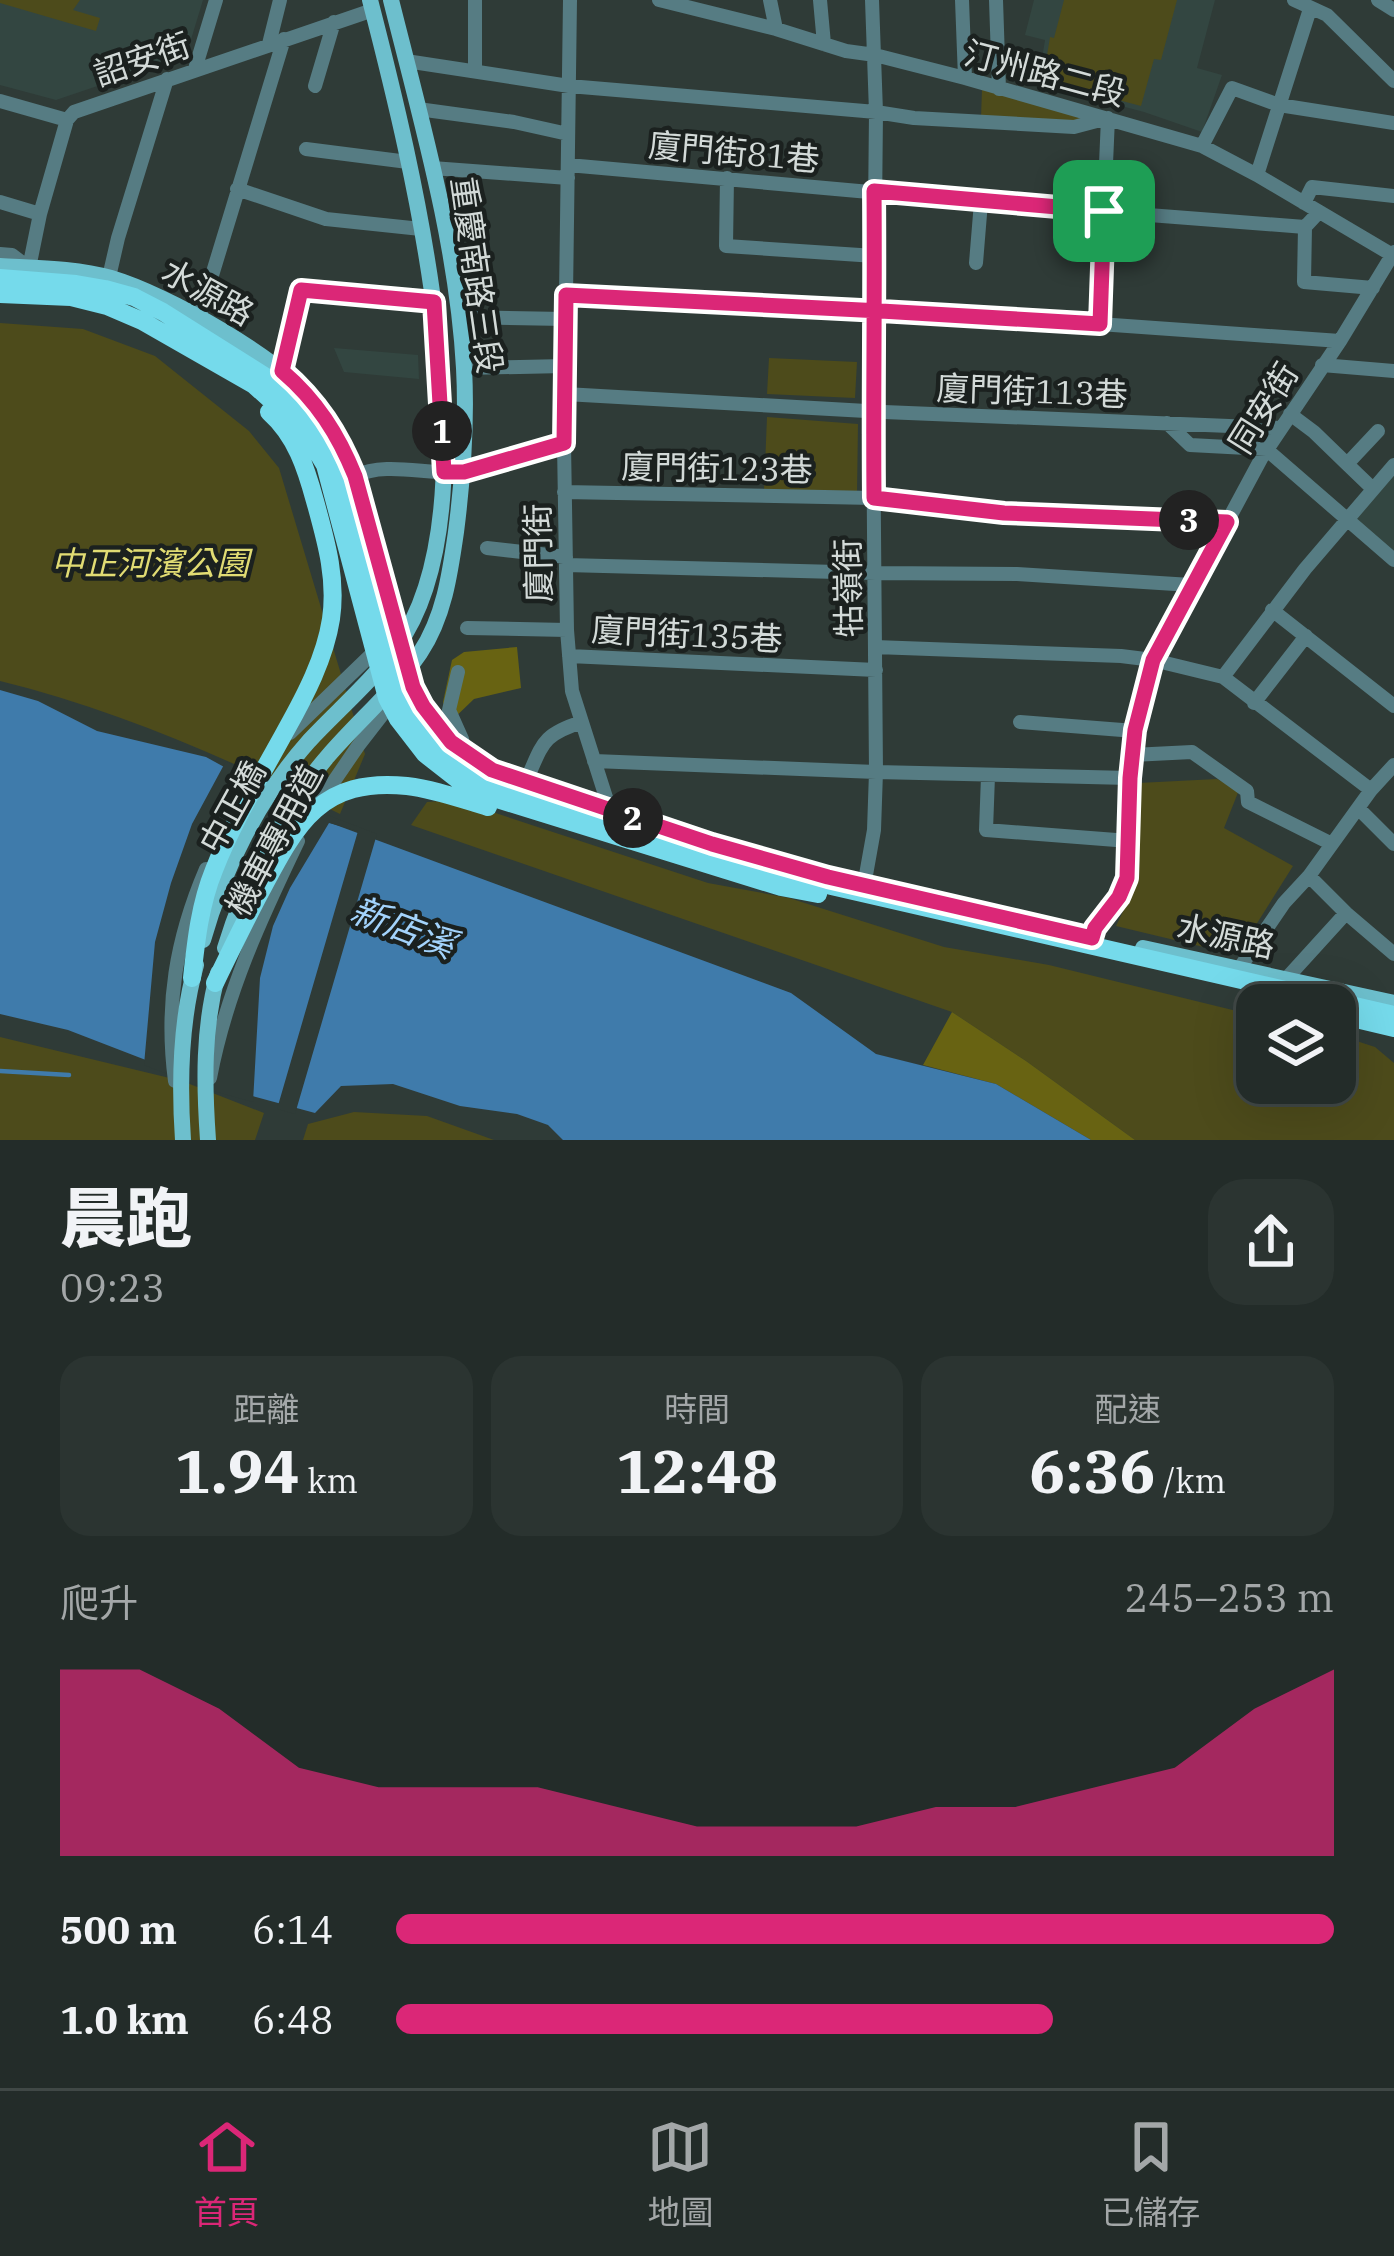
<!DOCTYPE html>
<html lang="zh-TW">
<head>
<meta charset="utf-8">
<style>
	:root { --surface:#232c29; --page:#2b3431; --text:#f1f3f6; --muted:#a3a7a8; --line:#404846; --accent:#db2777 }
	body { margin:0; font-family:"IBM Plex Serif","Noto Sans TC",serif; background:var(--page); color:var(--text); height:100vh; display:flex; flex-direction:column; font-size:45px; white-space:nowrap }
	* { box-sizing:border-box; margin:0 }
	p { font-size:39px; color:var(--muted) }
	.icon { flex:none; width:66px; height:66px; fill:none; stroke:currentColor; stroke-width:2; stroke-linecap:round; stroke-linejoin:round }
	.map { position:relative; height:1140px; overflow:hidden }
	.side { display:flex; flex-direction:column; background:var(--surface); flex:1 }
	.side>* { flex:none }
	.buttons { position:absolute; left:1236px; top:984px; display:grid; gap:24px }
	.buttons a { display:grid; place-items:center; width:120px; height:120px; border-radius:24px; background:var(--surface); box-shadow:0 12px 48px #0002,0 0 0 3px var(--line); font-size:60px }
	.pin { position:absolute; display:grid; place-items:center; width:102px; height:102px; color:#fff; margin:-51px; border-radius:24px; box-shadow:0 6px 18px #0006 }
	.km { position:absolute; width:60px; height:60px; margin:-30px; border-radius:50%; background:#222; color:#fff; font-size:33px; line-height:60px; text-align:center }
	.round { display:grid; place-items:center; flex:none; width:126px; height:126px; border-radius:36px; background:var(--page) }
	.head { display:flex; align-items:center; justify-content:space-between; height:204px; padding:0 60px }
	h1 { font-size:66px; font-weight:800; line-height:90px }
	.figures { display:grid; grid-template-columns:repeat(3,1fr); gap:18px; height:204px; padding:12px 60px }
	.figures div { display:grid; align-content:center; border-radius:30px; background:var(--page); text-align:center }
	.figures b { font-size:60px; font-weight:800 }
	.figures small { font-size:33px; font-weight:400 }
	.figures p { font-size:33px }
	.chart { height:336px; padding:24px 60px }
	.chart p { display:flex; justify-content:space-between }
	.chart svg { width:100%; height:216px; margin-top:12px; fill:var(--accent); opacity:.7 }
	ul { padding:0 60px; list-style:none; font-size:39px }
	li { display:grid; grid-template-columns:192px 144px 1fr; align-items:center; height:90px }
	li i { height:30px; border-radius:15px; background:var(--accent) }
	.tab-bar { display:flex; justify-content:space-around; align-items:center; height:168px; border-top:3px solid var(--line); background:var(--surface); font-size:33px; color:var(--muted) }
	.tab-bar a { display:grid; justify-items:center; gap:6px }
	.tab-bar .on { color:var(--accent) }
	.map>svg:first-child { display:block }
	.built { fill:#334641 }
	.green { fill:#4d4b1b }
	.forest { fill:#686312 }
	.water { fill:#3f7bab }
	.pier { fill:#2f3b37 }
	.lines { fill:none; stroke-linecap:round; stroke-linejoin:round }
	.stream { stroke:#3f7bab; stroke-width:4.5 }
	.minor { stroke:#567c83; stroke-width:14 }
	.major { stroke:#6dbfcd; stroke-width:16 }
	.highway { stroke:#75daeb; stroke-width:18 }
	.route-casing { stroke:#fff; stroke-width:24 }
	.route { stroke:#db2777; stroke-width:15 }
	.labels { text-anchor:middle; stroke-width:9; stroke-linejoin:round; paint-order:stroke }
	.street-label { font-size:33px; fill:#d3dad8; stroke:#1b211f }
	.park-label { font-size:33px; font-style:italic; fill:#e1dc73; stroke:#1b211f }
	.water-label { font-size:36px; font-style:italic; fill:#a3d3fc; stroke:#1b211f }
</style>
</head>
<body>
<div class="map">
<svg width="1394" height="1140" viewBox="0 0 1394 1140">
	<rect width="100%" height="100%" fill="#2f3b37"/>
	<!-- built -->
	<path class="built" d="M0 0H203L186 56 56 100 0 85Z
		M1034 0H1215L1197 68 1222 75 1202 132 1144 112 1038 84 1045 40 1025 35Z
		M334 348 418 355 419 379 344 372Z
		M1394 473V554L1354 517Z"/>
	<!-- green -->
	<path class="green" d="M0 0H80L73 10 100 18 96 31 0 3Z
		M1064 0H1177L1161 60 1154 59 1141 106 1043 80 1050 37 1054 38Z
		M982 89 1090 117 1073 123 981 118Z
		M0 323 83 329 155 356 249 431 279 468 365 754 340 814C231 760 118 710 0 681Z
		M769 358 857 362 855 398 767 394Z
		M767 417 858 424 857 493 764 491Z
		M1217 779 1239 790 1224 828 1293 866 1237 955 1116 926 1134 889 1138 783Z
		M456 800 708 883 789 898 944 947 1049 965 1257 1016V1083H1335V1034L1375 1047 1394 1063V1140H1135L1026 1061 952 1012 411 825 427 802Z
		M0 1037 182 1081 264 1113 255 1140H0Z
		M354 1112 427 1116 494 1140H303L308 1124Z"/>
	<!-- forest -->
	<path class="forest" d="M517 647 521 688 474 699 448 724 443 702 452 660 464 652Z
		M952 1012 1026 1061 1135 1140H1091L996 1084 923 1065Z"/>
	<!-- water -->
	<path class="water" d="M0 690 38 701 97 731 206 757 317 818 791 993 876 1054 996 1084 1091 1140H563L548 1125 517 1114 460 1106 393 1084 341 1086 315 1113 208 1084 68 1030 0 1014Z"/>
	<!-- pier -->
	<path class="pier" d="M226 761 320 812 377 834 295 1114 277 1109 358 831 329 823 290 888 273 926 260 978 253 1102 206 1089 144 1065 155 942 171 883 192 824Z"/>
	<g class="lines">
		<!-- stream -->
		<path class="stream" d="M0 1071 69 1075"/>
		<!-- minor -->
		<path class="minor" d="M570 0 564 443 567 630 572 691 610 810
			M659 0 776 29 846 51 875 55 965 78 1202 146 1257 175 1394 256
			M770 0 776 29
			M820 0 824 44
			M962 0 965 78
			M996 0 999 89
			M1294 0 1327 15 1394 81
			M1378 0 1394 10
			M269 44 280 0
			M406 61 569 86 876 112 914 118 1074 127 1108 118 1099 324
			M195 69 216 0
			M475 71V0
			M315 86 334 22
			M0 101 67 120 74 112 373 10
			M418 109 514 122 568 134
			M1202 146 1232 88 1279 105 1394 123
			M306 149 408 162
			M568 165 981 202 1305 227 1319 212
			M432 168 568 178
			M1257 175 1310 9
			M727 178 726 246 875 256
			M237 189 326 219 421 229
			M0 202 40 214
			M1304 203 1312 187 1394 196
			M1305 227 1304 282 1373 288
			M0 254 12 255 29 268 40 214 67 120
			M976 263 981 202
			M109 277 118 238 167 79
			M566 295 1099 324 1340 341
			M459 317 565 319
			M199 318 284 39
			M1322 365 1394 371
			M464 368 565 366
			M282 371 301 291 434 302
			M565 394 884 412 1280 428
			M1290 414 1314 432 1347 464 1378 431
			M1167 423 1190 445 1266 449 1394 560
			M1347 464 1373 489
			M355 476C386 461 427 475 461 472 495 468 531 453 564 443
			M564 492 874 498 1004 513 1227 522
			M487 548 566 557
			M566 565 875 573 1017 574 1191 585
			M1272 610 1394 706
			M467 628 567 630
			M875 647 1121 656 1153 660 1223 677 1371 790
			M569 656 876 670
			M458 672 449 710 462 739 465 753
			M1223 677 1305 569 1394 465
			M1254 703 1306 636
			M1020 722 1135 731
			M290 733 377 649
			M1132 755 1192 752 1247 791 1248 802 1332 844
			M594 761 876 772 1129 778
			M988 776 986 830 1129 841
			M526 781C543 744 541 735 582 722
			M317 806 358 746 396 697
			M1358 808 1394 844
			M1309 876 1346 913 1394 954
			M864 886 874 830 876 772 873 412 876 112 872 0
			M1092 938 1095 928 1119 897 1127 878 1129 778 1135 731 1153 660 1262 457 1340 341 1394 252
			M1239 969 1284 903 1309 876 1371 790 1394 765
			M1286 979 1346 913
			M210 1078C226 993 261 918 298 841
			M175 1081C165 1005 176 939 206 869"/>
		<!-- major -->
		<path class="major" d="M0 266C36 268 76 268 111 278 168 295 278 357 315 403 333 425 344 450 355 476L404 663 423 707 437 726 465 753 492 770 596 805
			M203 940C223 870 260 796 309 741 338 710 371 682 396 648 499 507 411 159 370 0
			M225 948C246 880 281 810 328 756 358 721 394 691 420 653 444 617 450 574 456 532 463 477 467 423 464 368 457 243 421 120 391 0
			M1143 948 1394 1003
			M183 1140C179 1082 180 1022 196 965
			M208 1140C204 1083 203 1028 218 973"/>
		<!-- highway -->
		<path class="highway" d="M0 278 76 284 105 289 134 297 163 312 282 387 318 427 341 475 388 649 407 703 420 723 452 756 489 780 710 851 827 885 1394 1015
			M0 294 71 297 107 306 142 321 254 385 304 430 325 465 387 698 398 719 425 754 462 783 484 795 781 887 818 894
			M192 978C196 941 200 904 214 870 233 821 261 776 286 730 305 696 325 658 331 619 337 578 326 541 315 501 306 468 296 436 269 412
			M215 983C230 952 245 921 261 891 296 825 320 777 407 786 434 789 461 799 488 807
			M1335 1014 1394 1028"/>
	</g>
	<g class="lines">
		<!-- route casing -->
		<g class="route-casing">
			<path id="route" d="M1104 211 1100 324 881 311 861 310 566 295 564 443 464 472H444L434 302 301 290 282 371C317 401 338 434 355 476L413 687 423 706 451 742 492 770 712 844 828 877 1092 938 1095 928 1119 897 1127 878 1130 778 1135 730 1153 660 1227 522 1004 513 874 498C873 396 875 293 874 191L1104 211"/>
		</g>
		<!-- route -->
		<use href="#route" class="route"/>
	</g>
	<g class="labels">
		<!-- street labels -->
		<g class="street-label">
			<text transform="translate(142 59) rotate(-19)" y="12">詔安街</text>
			<text transform="translate(1045 73) rotate(15)" y="12">汀州路二段</text>
			<text transform="translate(734 152) rotate(5)" y="12">廈門街81巷</text>
			<text transform="translate(477 275) rotate(82)" y="12">重慶南路三段</text>
			<text transform="translate(208 292) rotate(29)" y="12">水源路</text>
			<text transform="translate(1032 391) rotate(2)" y="12">廈門街113巷</text>
			<text transform="translate(1263 408) rotate(-58)" y="12">同安街</text>
			<text transform="translate(717 468) rotate(1)" y="12">廈門街123巷</text>
			<text transform="translate(538 553) rotate(-91)" y="12">廈門街</text>
			<text transform="translate(848 588) rotate(-91)" y="12">牯嶺街</text>
			<text transform="translate(687 634) rotate(3)" y="12">廈門街135巷</text>
			<text transform="translate(232 807) rotate(-61)" y="12">中正橋</text>
			<text transform="translate(274 840) rotate(-62)" y="12">機車專用道</text>
			<text transform="translate(1226 936) rotate(12)" y="12">水源路</text>
		</g>
		<!-- park labels -->
		<g class="park-label">
			<text x="150" y="575">中正河濱公園</text>
		</g>
		<!-- water labels -->
		<g class="water-label">
			<text transform="translate(403 927) rotate(21)" y="13">新店溪</text>
		</g>
	</g>
</svg>
<div class="buttons">
<a><svg class="icon" aria-label="layers" viewBox="0 0 24 24"><path d="M12 4l9 5-9 5-9-5zM3 14l9 5 9-5"/></svg></a>
</div>
<div class="pin" style="left:1104px;top:211px;background:#1e9e55"><svg class="icon" aria-label="arrive" viewBox="0 0 24 24"><path d="M6 21V4h12l-3 4 3 4H6"/></svg></div>
<b class="km" style="left:442px;top:431px">1</b>
<b class="km" style="left:633px;top:818px">2</b>
<b class="km" style="left:1189px;top:520px">3</b>
</div>
<section class="side">
<div class="head"><div><h1>晨跑</h1><p>09:23</p></div><a class="round"><svg class="icon" aria-label="share" viewBox="0 0 24 24"><path d="M12 15V3M7 8l5-5 5 5M5 13v7h14v-7"/></svg></a></div>
<div class="figures">
<div><p>距離</p><b>1.94<small> km</small></b></div>
<div><p>時間</p><b>12:48</b></div>
<div><p>配速</p><b>6:36<small> /km</small></b></div>
</div>
<div class="chart"><p><span>爬升</span>245–253 m</p>
<svg viewBox="0 0 160 44" preserveAspectRatio="none"><path d="M0 44V6L10 6L20 14L30 26L40 30L50 30L60 30L70 34L80 38L90 38L100 38L110 34L120 34L130 30L140 26L150 14L160 6V44z"/></svg>
</div>
<ul>
<li><b>500 m</b>6:14<i style="width:100%"></i></li>
<li><b>1.0 km</b>6:48<i style="width:70%"></i></li>
</ul>
</section>
<nav class="tab-bar">
<a class="on"><svg class="icon" aria-label="home" viewBox="0 0 24 24"><path d="M3 11l9-7 9 7M6 9v11h12V9"/></svg>首頁</a>
<a><svg class="icon" aria-label="map" viewBox="0 0 24 24"><path d="M3 6l6-2 6 2 6-2v14l-6 2-6-2-6 2zM9 4v14M15 6v14"/></svg>地圖</a>
<a><svg class="icon" aria-label="saved" viewBox="0 0 24 24"><path d="M7 4h10v16l-5-4-5 4z"/></svg>已儲存</a>
</nav>
</body>
</html>
